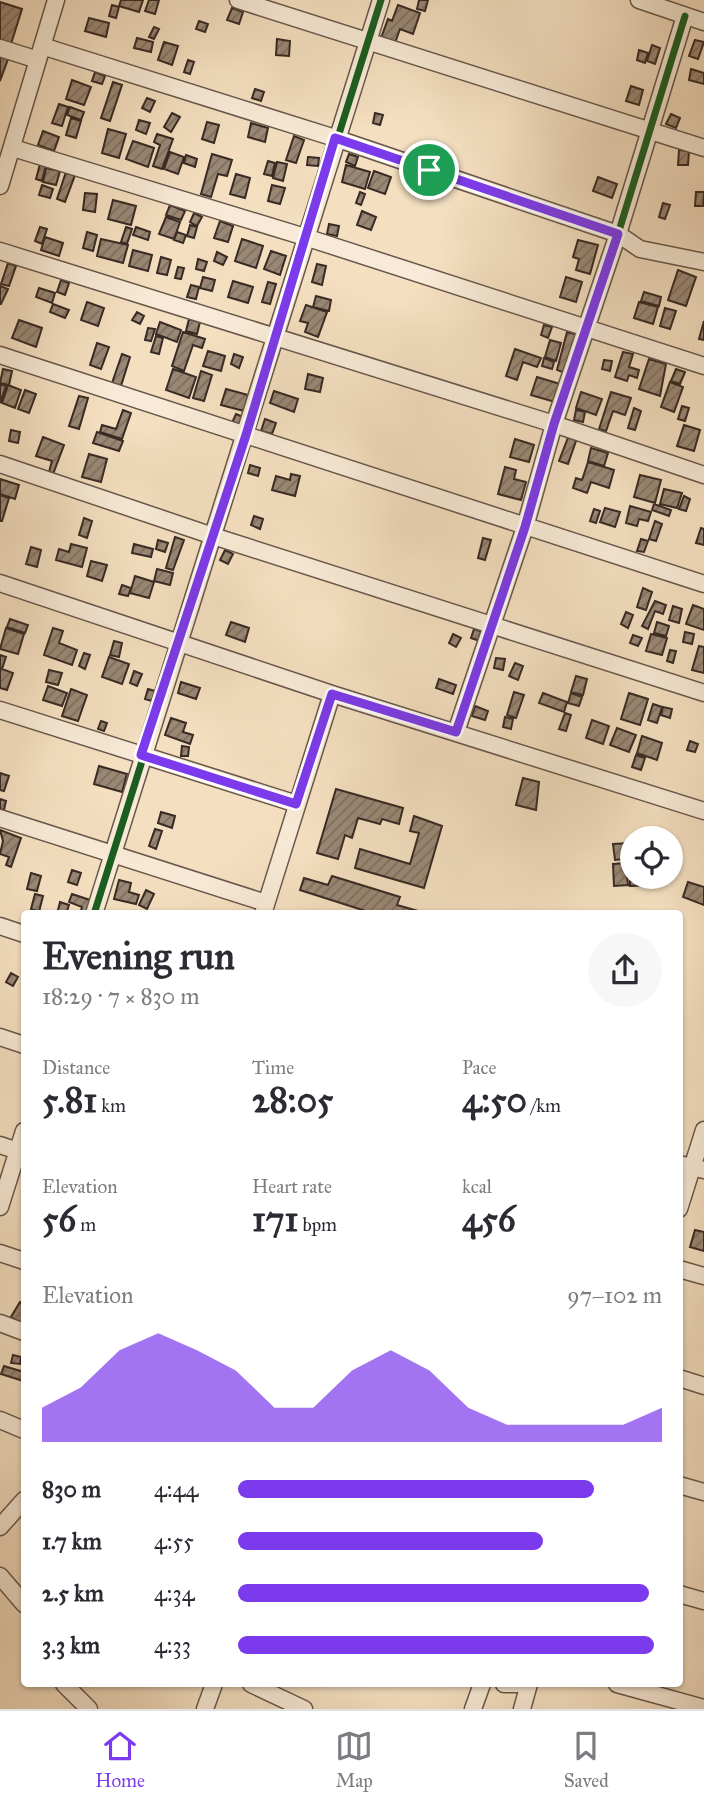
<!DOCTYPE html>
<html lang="en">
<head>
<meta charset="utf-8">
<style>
	:root { --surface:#fff; --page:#f7f7f7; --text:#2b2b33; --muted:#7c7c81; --line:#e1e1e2; --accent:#7c3aed }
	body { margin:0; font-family:"IM FELL Great Primer",serif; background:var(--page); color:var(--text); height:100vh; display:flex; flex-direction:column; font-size:26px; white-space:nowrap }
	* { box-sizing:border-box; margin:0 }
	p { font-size:23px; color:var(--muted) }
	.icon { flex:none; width:38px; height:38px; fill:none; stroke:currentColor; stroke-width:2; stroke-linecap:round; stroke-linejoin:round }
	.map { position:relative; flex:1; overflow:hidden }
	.side { position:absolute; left:21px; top:910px; width:662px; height:777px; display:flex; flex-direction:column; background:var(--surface); border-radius:7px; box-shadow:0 2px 5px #0004 }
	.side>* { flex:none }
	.tools { position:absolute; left:620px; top:826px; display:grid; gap:14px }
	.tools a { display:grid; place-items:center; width:63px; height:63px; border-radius:50%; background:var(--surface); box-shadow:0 2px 5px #0004; font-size:35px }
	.pin { position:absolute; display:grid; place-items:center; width:60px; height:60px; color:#fff; margin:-30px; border:4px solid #fff; border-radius:50%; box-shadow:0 2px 7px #0007 }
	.round { display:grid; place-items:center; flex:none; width:74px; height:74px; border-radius:37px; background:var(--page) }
	.head { display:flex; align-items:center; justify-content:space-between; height:119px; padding:0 21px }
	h1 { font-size:38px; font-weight:700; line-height:52px }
	.metrics { display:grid; grid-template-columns:repeat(3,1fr); gap:10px; height:119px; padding:7px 21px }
	.metrics div { display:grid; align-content:center }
	.metrics b { font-size:35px; font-weight:700 }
	.metrics small { font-size:19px; font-weight:400 }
	.metrics p { font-size:19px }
	.chart { height:196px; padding:14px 21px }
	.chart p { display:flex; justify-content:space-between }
	.chart svg { width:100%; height:126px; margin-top:7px; fill:var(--accent); opacity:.7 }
	ul { padding:0 21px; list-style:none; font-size:23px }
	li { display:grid; grid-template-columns:112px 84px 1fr; align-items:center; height:52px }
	li i { height:18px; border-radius:9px; background:var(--accent) }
	.dock { display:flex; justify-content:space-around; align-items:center; height:98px; border-top:2px solid var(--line); background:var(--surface); font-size:19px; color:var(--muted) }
	.dock a { display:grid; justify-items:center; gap:4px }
	.dock .selected { color:var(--accent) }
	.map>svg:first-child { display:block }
	.building { fill:url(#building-hatch); stroke:#382a24; stroke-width:2 }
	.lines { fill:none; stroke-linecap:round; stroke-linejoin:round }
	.street-casing { stroke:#67574b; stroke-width:19 }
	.street { stroke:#f8ead6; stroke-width:16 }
	.cycleway-casing { stroke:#f8ead6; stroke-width:11 }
	.cycleway { stroke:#1b5e20; stroke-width:7 }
	.route-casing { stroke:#fff; stroke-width:14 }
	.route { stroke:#7c3aed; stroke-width:9 }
</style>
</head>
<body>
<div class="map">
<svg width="704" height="1709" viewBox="0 0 704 1709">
	<defs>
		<pattern id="building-hatch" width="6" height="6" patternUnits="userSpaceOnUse" patternTransform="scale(1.75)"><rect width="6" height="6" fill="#9a8875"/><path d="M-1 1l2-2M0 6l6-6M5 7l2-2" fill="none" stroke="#7f6f60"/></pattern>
	</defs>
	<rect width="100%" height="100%" fill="#f4dfc0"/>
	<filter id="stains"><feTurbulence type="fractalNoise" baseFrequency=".00286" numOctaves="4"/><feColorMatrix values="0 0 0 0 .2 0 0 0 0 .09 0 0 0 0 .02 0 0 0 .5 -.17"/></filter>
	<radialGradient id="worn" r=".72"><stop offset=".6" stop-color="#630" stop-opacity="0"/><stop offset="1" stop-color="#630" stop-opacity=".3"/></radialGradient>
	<!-- building -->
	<path class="building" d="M121 0H143L139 12 119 6Z
		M149 0H159L155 14 145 11Z
		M419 0H428L425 11 417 9Z
		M0 2 22 9 11 44 0 40Z
		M112 5 119 7 116 18 109 16Z
		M398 5 420 13 413 34 400 29 395 43 381 38 388 19 392 21Z
		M232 8 243 12 239 24 227 20Z
		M89 18 109 23 106 37 85 31Z
		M199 21 208 24 205 32 196 29Z
		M154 27 159 29 154 39 149 37Z
		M137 38 153 42 151 52 134 48Z
		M277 39 290 41 289 56 276 55Z
		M695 40 704 42 698 59 689 56Z
		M164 42 178 46 172 65 158 60Z
		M652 45 660 48 655 64 647 61Z
		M639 50 648 53 645 63 637 60Z
		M0 56 8 59 0 81Z
		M188 60 194 62 190 74 184 72Z
		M691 69 704 73V84L689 80Z
		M95 72 105 76 102 84 92 81Z
		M72 80 91 87 84 105 66 99Z
		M113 82 122 85 110 121 101 118Z
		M631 86 643 90 639 105 626 101Z
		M255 89 264 92 261 101 252 98Z
		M147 98 155 101 150 112 142 108Z
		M59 104 68 107 62 126 52 123Z
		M70 107 84 112 81 120 67 115Z
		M172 113 180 117 171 132 164 127Z
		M375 113 383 115 380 125 373 123Z
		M671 114 680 118 676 128 666 124Z
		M71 118 81 121 76 138 66 135Z
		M139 120 150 123 146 134 136 130Z
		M207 122 219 125 214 143 202 139Z
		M251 123 268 128 265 142 248 137Z
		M108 129 126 134 119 158 102 153Z
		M43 131 59 137 54 151 38 145Z
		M157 134 173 139 162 169 153 166 160 145 154 142Z
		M294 136 304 140 296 163 286 160Z
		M133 141 154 148 148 167 126 159Z
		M679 150 689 151 688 165H678Z
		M170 152 184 157 178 174 164 169Z
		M212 154 232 160 227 176 218 174 211 197 201 194Z
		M349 154 358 157 355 166 346 162Z
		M186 155 197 159 195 167 184 163Z
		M308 157 319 158 318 166 307 165Z
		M268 161 275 163 272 176 264 174Z
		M277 162 287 164 283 181 273 178Z
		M40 164 46 165 42 181 36 179Z
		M346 165 370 172 365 189 342 182Z
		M46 168 60 171 56 185 43 182Z
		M374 171 391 177 385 194 368 188Z
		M66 172 75 175 65 202 57 199Z
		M236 174 250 178 245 198 230 194Z
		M598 177 617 184 612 198 593 191Z
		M42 185 53 189 50 198 39 195Z
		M272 185 285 188 280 204 268 201Z
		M360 192 365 194 361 205 356 203Z
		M696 192H704L703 206H695Z
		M85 193 97 194 95 212 83 210Z
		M113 200 136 206 131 225 108 219Z
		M663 203 670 205 665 219 659 217Z
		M170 205 185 211 181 220 166 215Z
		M362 211 376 217 371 230 357 225Z
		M194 213 202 217 197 226 190 222Z
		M166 217 180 222 174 239 159 234Z
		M220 221 233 226 228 242 214 238Z
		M329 224 339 226 337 236 327 234Z
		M190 225 197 227 194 238 187 236Z
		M40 227 47 229 42 244 35 241Z
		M126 227 132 229 127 244 121 242Z
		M136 227 150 232 148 240 133 235Z
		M87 232 97 235 93 251 83 248Z
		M177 232 186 235 183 243 174 240Z
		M45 237 63 243 59 256 41 250Z
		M101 239 128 245 123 263 97 256Z
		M242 239 263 246 256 268 235 261Z
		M578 240 598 245 590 274 576 270 579 259 573 257Z
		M133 250 152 255 148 271 129 266Z
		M271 251 286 256 280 275 264 269Z
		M217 252 227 257 223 265 214 261Z
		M161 257 171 260 167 275 157 273Z
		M198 259 207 262 204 271 196 269Z
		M8 263 16 266 9 286 1 284Z
		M317 264 326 266 322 285 312 282Z
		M178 267 184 268 181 279 175 278Z
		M678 270 696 277 686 306 668 300Z
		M203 277 215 280 212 291 200 288Z
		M566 277 582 282 576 302 560 297Z
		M61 280 69 283 65 295 57 292Z
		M233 281 253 287 248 303 228 297Z
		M268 282 276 284 270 304 262 302Z
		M191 285 199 287 196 299 187 297Z
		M0 286 8 289 1 304H0Z
		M39 288 55 293 52 303 36 297Z
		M644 292 661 297 659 306 641 301Z
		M316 296 331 300 329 311 313 307Z
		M87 302 104 308 98 326 81 320Z
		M639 302 658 307 653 324 634 318Z
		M53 304 69 310 65 318 50 312Z
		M306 305 327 312 318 337 305 332 308 323 300 321Z
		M665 308 676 311 670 329 660 326Z
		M137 312 144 316 140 324 132 320Z
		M189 319 200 322 197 334 186 331Z
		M19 320 42 328 36 347 12 338Z
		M704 321V340L699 339Z
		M160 322 181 330 177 342 156 334Z
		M544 325 552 327 548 338 541 335Z
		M148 328 155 329 151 341 145 340Z
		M183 332 205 339 202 348 193 345 184 371 172 366Z
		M567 332 582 336 565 373 557 370Z
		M156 336 163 338 159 354 151 352Z
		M550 340 561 343 556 361 545 357Z
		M97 343 109 347 101 369 90 365Z
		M515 349 541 358 537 367 523 362 517 380 506 376Z
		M208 351 225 356 221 371 203 366Z
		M623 352 633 354 629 367 639 370 637 378 629 375 627 381 615 377Z
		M122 354 130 357 121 386 112 383Z
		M234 354 243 357 239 368 231 364Z
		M544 358 554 362 552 369 542 366Z
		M649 359 666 364 660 396 639 389Z
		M604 360 612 361 610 371 602 369Z
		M3 369 12 371 9 385 0 383Z
		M173 369 196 377 189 398 166 390Z
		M676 369 685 372 680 384 671 381Z
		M201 371 212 375 204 401 193 398Z
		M308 374 323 378 320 392 305 389Z
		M537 377 560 384 555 402 531 395Z
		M670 382 683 387 674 412 661 407Z
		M0 384 6 386 0 403Z
		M8 385 21 390 15 408 2 403Z
		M226 389 248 395 244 411 221 405Z
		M25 390 36 394 29 413 18 409Z
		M274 391 298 399 294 412 270 403Z
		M581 392 602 399 596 415 576 408Z
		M611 392 631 398 625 415 613 411 606 431 599 429Z
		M79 396 88 398 79 429 69 426Z
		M682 406 689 408 685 421 678 419Z
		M634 408 641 411 635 430 628 428Z
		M123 410 131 413 122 439 100 432 102 425 116 429Z
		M576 410 585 412 583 422 574 420Z
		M236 414 248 419 242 432 230 427Z
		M265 419 276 423 272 434 261 431Z
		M684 425 700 430 694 451 677 446Z
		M11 430 20 432 18 443 9 441Z
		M97 432 123 441 119 451 93 443Z
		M569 435 577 438 568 464 559 461Z
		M43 437 64 445 53 474 49 472 52 461 36 456Z
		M515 439 534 445 529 462 510 457Z
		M591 448 608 453 604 466 588 461Z
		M89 454 107 459 101 482 82 477Z
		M588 462 614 470 609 488 591 482 587 493 573 488 576 478 582 480Z
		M250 465 260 468 258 476 248 473Z
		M505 467 516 470 514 479 526 482 521 500 498 494Z
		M291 474 300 476 295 496 272 490 276 476 290 480Z
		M640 475 661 480 655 503 634 497Z
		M0 479 19 485 15 499 0 494Z
		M664 489 682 493 677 508 660 504Z
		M0 495 9 498 2 521H0Z
		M684 496 690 499 686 511 679 509Z
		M654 504 671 510 669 516 652 510Z
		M630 506 651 512 648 521 639 519 637 526 626 523Z
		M605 508 620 512 615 527 600 522Z
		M594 509 600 511 596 523 590 521Z
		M254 516 263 519 260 529 251 525Z
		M84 518 92 521 87 538 79 535Z
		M655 521 662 524 656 541 649 539Z
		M701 528 704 529V545L696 543Z
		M175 537 184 540 173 570 166 568Z
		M483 538 491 540 485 560 478 558Z
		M641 539 648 541 644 552 637 551Z
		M158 540 168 543 165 552 156 549Z
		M71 544 87 548 82 567 56 560 59 549 69 552Z
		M134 544 153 549 151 557 132 553Z
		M31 547 41 550 37 567 26 564Z
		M225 550 233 554 228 564 220 560Z
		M91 561 107 565 102 581 87 576Z
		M157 569 173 573 170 585 154 581Z
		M135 576 154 582 149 598 130 593Z
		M122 585 131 588 128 596 119 594Z
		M643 588 652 592 646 610 637 607Z
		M655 601 666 605 663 614 655 611 648 629 642 626Z
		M693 605 704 609V630L686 624Z
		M673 606 682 609 679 623 669 620Z
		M626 612 633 615 628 628 621 624Z
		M10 619 28 625 25 633 7 627Z
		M231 622 249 628 245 642 226 635Z
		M657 622 669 626 666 636 654 633Z
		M6 628 24 634 18 654 0 649Z
		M53 628 63 631 59 643 77 650 72 665 44 655Z
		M474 629 486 633 483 642 471 638Z
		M685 632 694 634 692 644 683 642Z
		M453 634 461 638 456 647 449 643Z
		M651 634 667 638 662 655 646 651Z
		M633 635 642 638 638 646 630 643Z
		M114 641 122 643 119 657 110 655Z
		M699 646 704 647V673L692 670Z
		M670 650 676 651 673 663 667 661Z
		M84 653 90 655 85 669 79 666Z
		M0 655 6 657 2 669 13 673 7 690 0 688Z
		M109 657 129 664 122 684 102 677Z
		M496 658 505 659 503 670 494 668Z
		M515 663 523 666 518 680 509 676Z
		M49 670 62 673 58 685 46 682Z
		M134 671 142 674 137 686 130 683Z
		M576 676 587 679 583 695 571 692Z
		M439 679 456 685 453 694 436 688Z
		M181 682 200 688 196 699 178 693Z
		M48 686 67 693 62 706 43 700Z
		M71 689 87 695 78 721 62 716Z
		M148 689 155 691 152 701 145 699Z
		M514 692 524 695 516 718 507 715Z
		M543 693 567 702 564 712 539 703Z
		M571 693 582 697 579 706 568 703Z
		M629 693 648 699 640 725 621 719Z
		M653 704 662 707 657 723 648 720Z
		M475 706 488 711 485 720 472 716Z
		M663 707 672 709 670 718 661 715Z
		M565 713 571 715 566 731 559 729Z
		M505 717 513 719 511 729 503 727Z
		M171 718 186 723 183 732 193 735 190 744 165 735Z
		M592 720 609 726 603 744 586 738Z
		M101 721 107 723 104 731 98 729Z
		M617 728 636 735 629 752 610 745Z
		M642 736 662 743 657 760 637 753Z
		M690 741 698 744 695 752 687 750Z
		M182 746 189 747 188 756H181Z
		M636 755 645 758 641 770 632 767Z
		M99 766 127 774 122 792 94 784Z
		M0 773 9 776 4 791 0 790Z
		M523 778 539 782 536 810 516 805Z
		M336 789 403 808 399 824 382 819 380 824 358 818 352 838 345 835 338 859 317 853Z
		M0 799 6 801 4 810 0 809Z
		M161 812 175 816 172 828 158 823Z
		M414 816 442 826 424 888 355 868 360 849 410 864 419 833 410 831Z
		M155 829 162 831 156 849 149 846Z
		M0 830 21 838 11 867 6 865 9 857 0 854 3 841Z
		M632 843V858L615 860 613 844Z
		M630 860 632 877H656V885L630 886Z
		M626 863 628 885 614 886 613 864Z
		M72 870 81 873 77 885 68 882Z
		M31 873 41 876 37 891 27 889Z
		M332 876 400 897 397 905 418 911 417 914H375L300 890 304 878 328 885Z
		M119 880 131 883 129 892 139 895 136 904 114 899Z
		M688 882 704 887V905L683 897Z
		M146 890 154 894 147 909 139 905Z
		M35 894 43 896 39 912 31 909Z
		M72 894 96 902 92 914H80L82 907 69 902Z
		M60 902 69 905 66 914H57Z
		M11 973 18 977 13 986 6 982Z
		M695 1230 704 1232V1251L690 1247Z
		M20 1302 24 1305 22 1324 11 1317Z
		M13 1355 21 1357 20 1364 11 1363Z
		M4 1366 24 1372 23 1381 1 1374Z"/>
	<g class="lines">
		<!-- street casing -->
		<g class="street-casing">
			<path id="street" d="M238 0 704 148
				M639 0 704 22
				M42 46 335 138 618 234 640 249 704 262
				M0 48 38 60
				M13 148 305 237 704 366
				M0 186 56 0
				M0 251 554 424 704 475
				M0 355 704 584
				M0 464 213 536 704 693
				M0 583 332 694 704 811
				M0 710 297 804
				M456 732 525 527 554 424 618 234 685 16
				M0 818 266 903
				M94 914 381 0
				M263 914 332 694
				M0 926 24 934
				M0 1037 24 1045
				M0 1145 24 1153
				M679 1164 704 1170
				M0 1207 24 1131
				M679 1209 704 1130
				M0 1253 24 1261
				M679 1269 704 1276
				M0 1323 24 1332
				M679 1378 704 1386
				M0 1420 24 1430
				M679 1485 704 1492
				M0 1527 24 1500
				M0 1576 24 1604
				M679 1594 704 1601
				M64 1684 89 1709
				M251 1684 304 1709
				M504 1684H524
				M617 1684 704 1708
				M205 1709 214 1684
				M473 1709 482 1684
				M522 1709 529 1684"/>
		</g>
		<!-- street -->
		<use href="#street" class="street"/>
		<!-- cycleway casing -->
		<g class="cycleway-casing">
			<path id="cycleway" d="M456 732 525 527 554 424 618 234 685 16
				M94 914 381 0"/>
		</g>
		<!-- cycleway -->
		<use href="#cycleway" class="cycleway"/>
	</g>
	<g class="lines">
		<!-- route casing -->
		<g class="route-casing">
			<path id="route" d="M335 138 618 234 554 424 525 527 456 732 332 694 296 804 141 755 246 435Z"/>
		</g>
		<!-- route -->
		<use href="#route" class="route"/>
	</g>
	<rect width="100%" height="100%" filter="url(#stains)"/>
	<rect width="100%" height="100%" fill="url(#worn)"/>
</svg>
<div class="tools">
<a><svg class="icon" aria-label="locate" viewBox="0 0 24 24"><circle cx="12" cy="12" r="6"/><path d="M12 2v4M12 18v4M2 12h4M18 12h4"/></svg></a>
</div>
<div class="pin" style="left:429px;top:170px;background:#1e9e55"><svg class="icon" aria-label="arrive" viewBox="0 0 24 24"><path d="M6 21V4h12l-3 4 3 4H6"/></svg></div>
<section class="side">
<div class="head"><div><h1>Evening run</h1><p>18:29 · 7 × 830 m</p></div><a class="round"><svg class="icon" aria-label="share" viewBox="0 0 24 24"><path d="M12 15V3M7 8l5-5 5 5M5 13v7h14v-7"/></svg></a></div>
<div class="metrics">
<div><p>Distance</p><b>5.81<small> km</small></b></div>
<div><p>Time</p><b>28:05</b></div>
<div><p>Pace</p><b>4:50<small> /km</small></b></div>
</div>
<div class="metrics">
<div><p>Elevation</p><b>56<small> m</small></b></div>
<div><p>Heart rate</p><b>171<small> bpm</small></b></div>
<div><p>kcal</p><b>456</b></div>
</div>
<div class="chart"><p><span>Elevation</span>97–102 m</p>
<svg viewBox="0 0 160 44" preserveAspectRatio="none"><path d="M0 44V32L10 25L20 12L30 6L40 12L50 19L60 32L70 32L80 19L90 12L100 19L110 32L120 38L130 38L140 38L150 38L160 32V44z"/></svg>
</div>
<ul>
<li><b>830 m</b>4:44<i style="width:84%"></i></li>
<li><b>1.7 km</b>4:55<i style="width:72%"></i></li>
<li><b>2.5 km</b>4:34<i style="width:97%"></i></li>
<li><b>3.3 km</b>4:33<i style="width:98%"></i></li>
</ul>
</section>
</div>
<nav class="dock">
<a class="selected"><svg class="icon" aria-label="home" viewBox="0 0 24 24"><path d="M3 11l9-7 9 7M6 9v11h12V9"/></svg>Home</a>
<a><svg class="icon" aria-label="map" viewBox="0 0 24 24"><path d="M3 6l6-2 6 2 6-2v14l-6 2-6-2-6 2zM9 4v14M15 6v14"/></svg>Map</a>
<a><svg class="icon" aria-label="saved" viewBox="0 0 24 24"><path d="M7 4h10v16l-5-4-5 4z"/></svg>Saved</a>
</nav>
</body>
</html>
